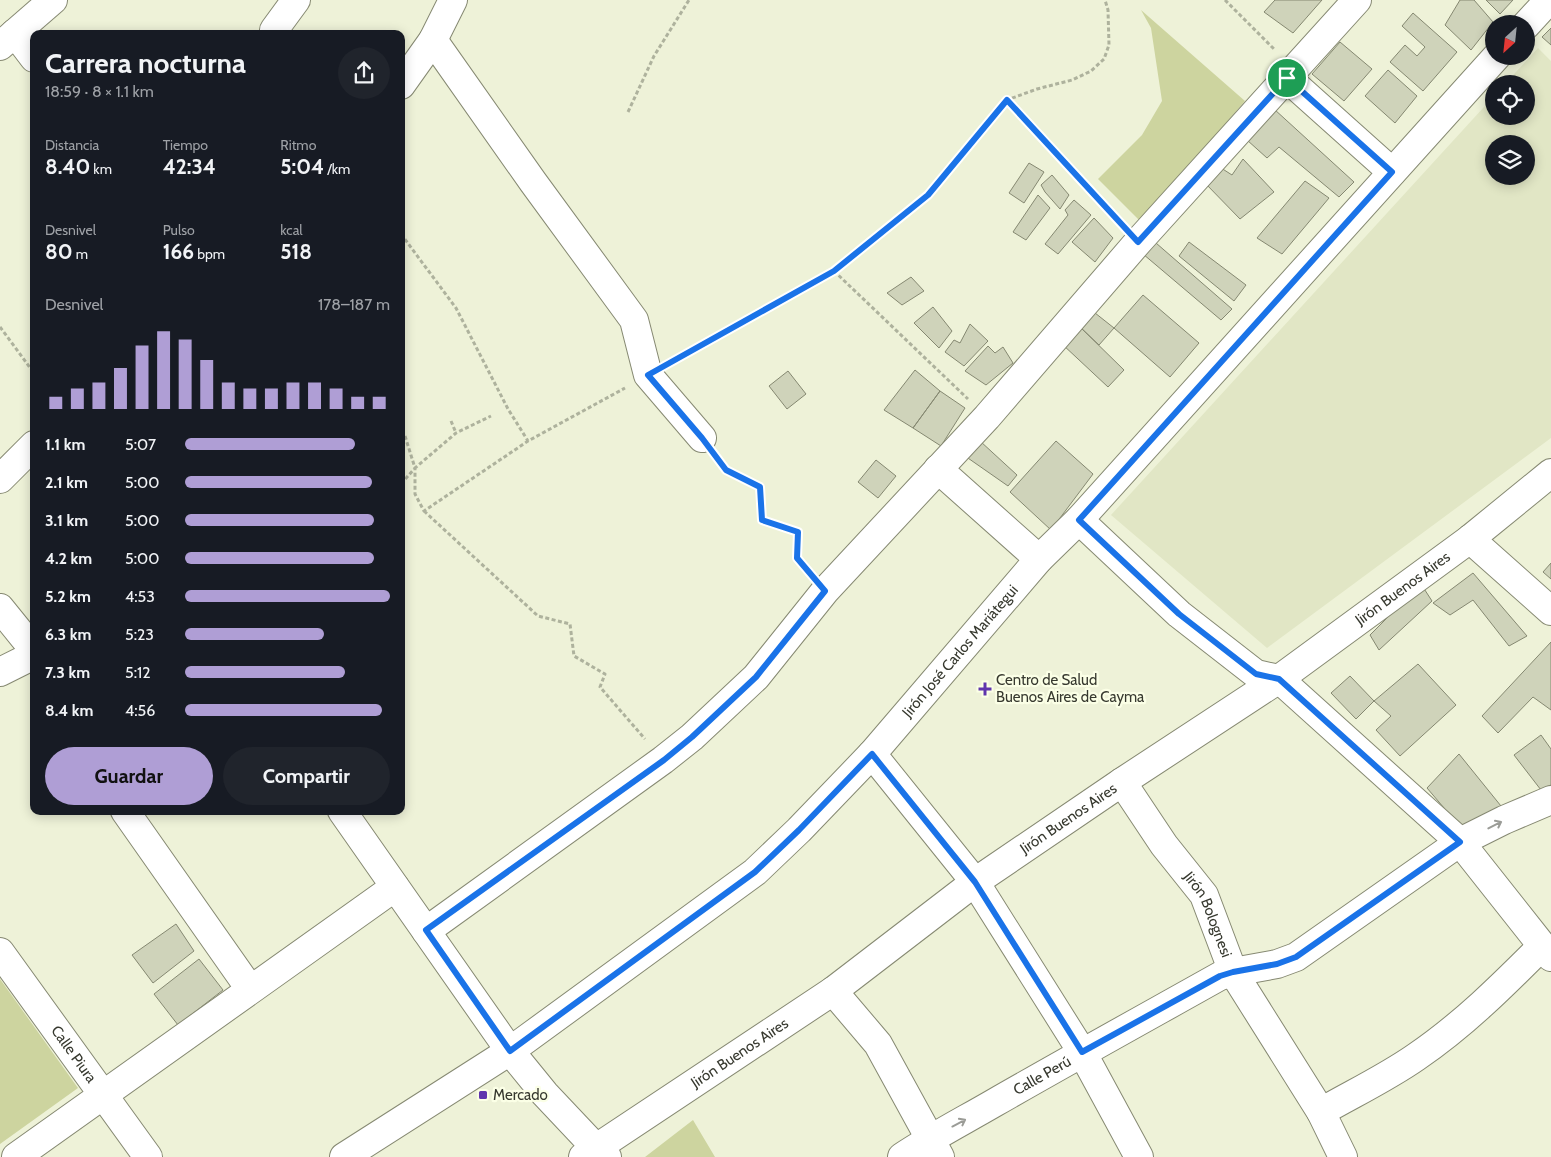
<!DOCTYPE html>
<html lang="es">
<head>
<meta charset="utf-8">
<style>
	:root { --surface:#171b24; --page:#20242c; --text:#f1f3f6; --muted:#9ea1a6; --accent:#af9ed5 }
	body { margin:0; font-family:Cabin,sans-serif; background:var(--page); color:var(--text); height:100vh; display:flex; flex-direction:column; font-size:19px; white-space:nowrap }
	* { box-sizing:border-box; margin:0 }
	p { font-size:16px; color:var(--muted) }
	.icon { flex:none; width:28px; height:28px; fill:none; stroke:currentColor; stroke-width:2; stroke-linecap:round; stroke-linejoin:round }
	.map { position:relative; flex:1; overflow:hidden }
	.panel { position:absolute; left:30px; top:30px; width:375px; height:785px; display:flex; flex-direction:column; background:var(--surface); border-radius:10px; box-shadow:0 2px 12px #0003 }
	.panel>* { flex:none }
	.needle { width:32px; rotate:207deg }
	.tools { position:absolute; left:1485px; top:15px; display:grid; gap:10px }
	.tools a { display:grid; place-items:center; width:50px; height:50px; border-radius:50%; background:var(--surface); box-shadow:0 2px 12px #0003; font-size:25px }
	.pin { position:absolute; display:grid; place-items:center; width:42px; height:42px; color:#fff; margin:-21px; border:2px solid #fff; border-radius:50%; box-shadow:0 1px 5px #0007 }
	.round { display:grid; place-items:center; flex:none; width:52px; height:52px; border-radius:26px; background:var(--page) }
	.headline { display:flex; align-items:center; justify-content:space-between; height:85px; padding:0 15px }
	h1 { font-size:28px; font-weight:800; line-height:38px }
	.metrics { display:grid; grid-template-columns:repeat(3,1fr); gap:8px; height:85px; padding:5px 15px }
	.metrics div { display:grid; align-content:center }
	.metrics b { font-size:21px; font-weight:800 }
	.metrics small { font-size:14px; font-weight:400 }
	.metrics p { font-size:14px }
	.chart { height:140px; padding:10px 15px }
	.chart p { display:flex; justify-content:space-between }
	.chart svg { width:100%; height:90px; margin-top:5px; stroke:var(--accent); stroke-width:6 }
	.primary-button { display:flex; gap:10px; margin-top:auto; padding:10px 15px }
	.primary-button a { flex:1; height:58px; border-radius:30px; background:var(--accent); color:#111; font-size:20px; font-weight:800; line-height:58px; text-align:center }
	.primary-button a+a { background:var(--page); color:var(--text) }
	ul { padding:0 15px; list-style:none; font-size:16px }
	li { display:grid; grid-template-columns:80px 60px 1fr; align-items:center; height:38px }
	li i { height:12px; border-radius:6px; background:var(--accent) }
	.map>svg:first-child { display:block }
	.built { fill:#e1e6c5; fill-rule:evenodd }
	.green { fill:#cdd49f }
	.building { fill:#cfd3ba; stroke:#858871 }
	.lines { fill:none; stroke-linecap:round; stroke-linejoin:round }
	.street-casing { stroke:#868972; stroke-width:30 }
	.secondary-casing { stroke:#868972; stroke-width:30 }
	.path { stroke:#aeb29d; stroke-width:3; stroke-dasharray:4 2.5; stroke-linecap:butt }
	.street { stroke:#fff; stroke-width:28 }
	.secondary { stroke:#fff; stroke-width:28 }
	.oneway { stroke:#9b9c97 }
	.route-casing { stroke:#fff; stroke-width:10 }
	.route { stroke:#1a73e8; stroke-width:6 }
	.poi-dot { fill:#5f35ad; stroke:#fbffe6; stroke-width:2 }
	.labels { text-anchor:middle; stroke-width:4.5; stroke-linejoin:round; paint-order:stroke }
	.street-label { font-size:15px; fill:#37392f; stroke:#fbffe6 }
	.poi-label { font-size:15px; fill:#37392f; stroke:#fbffe6; text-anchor:start }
</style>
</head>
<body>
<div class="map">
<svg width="1551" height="1157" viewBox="0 0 1551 1157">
	<rect width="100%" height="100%" fill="#eef2d8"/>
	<!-- built -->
	<path class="built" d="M1538 48 1551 61V438L1267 648 1111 515 1494 96V116H1526V84H1505ZM1494 144H1526V176H1494Z"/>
	<!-- green -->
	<path class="green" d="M1141 10 1245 101 1141 222 1098 179 1142 135 1162 101 1151 28Z
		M0 979 78 1088 0 1144Z
		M693 1120 715 1157H645Z"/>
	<!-- building -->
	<path class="building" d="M1275 0H1322L1293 33 1264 12Z
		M1460 0H1474L1493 22 1471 50 1445 25Z
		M1486 0H1513L1500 14Z
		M1413 13 1457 52 1423 91 1390 62 1405 45 1417 56 1425 47 1402 26Z
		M1551 28V45L1542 37Z
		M1340 42 1372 69 1344 101 1312 74Z
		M1388 70 1417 96 1395 123 1365 96Z
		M1274 109 1354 182 1339 197 1279 147 1267 158 1247 140Z
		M1243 159 1274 192 1240 219 1205 183 1218 166 1232 175Z
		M1029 163 1044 172 1024 203 1009 193Z
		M1052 175 1069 195 1060 209 1045 192 1041 185Z
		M1305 181 1329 198 1282 254 1257 238Z
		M1038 195 1050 208 1026 240 1013 232Z
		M1074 200 1091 215 1058 254 1045 244 1068 215 1065 210Z
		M1094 218 1113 238 1095 262 1072 242Z
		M1189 242 1246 285 1234 301 1179 256Z
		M1156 243 1232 309 1221 320 1143 254Z
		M911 277 924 291 902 305 887 293Z
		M1143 295 1199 343 1170 377 1114 328Z
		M933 307 952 331 939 348 914 323Z
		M1090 309 1114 328 1099 345 1078 325Z
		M970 324 988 341 964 366 945 352 954 340 960 343Z
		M1078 325 1124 370 1108 387 1062 344Z
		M988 346 995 353 1003 347 1013 363 986 385 965 371Z
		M915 370 940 391 913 428 884 410Z
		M788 371 806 394 787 409 769 386Z
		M940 391 965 408 941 446 913 428Z
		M980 441 1017 475 1008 486 965 456Z
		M1056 441 1093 474 1051 530 1010 492Z
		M876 460 896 476 878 498 858 482Z
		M1551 563V579L1543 572Z
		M1473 573 1527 636 1509 646 1473 600 1450 615 1433 603Z
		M1421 584 1432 601 1379 650 1370 635Z
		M1551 642V710L1533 697 1498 733 1482 716Z
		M1418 664 1456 705 1400 756 1376 730 1391 716 1374 701Z
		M1350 676 1374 701 1356 719 1331 693Z
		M1541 735 1551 749V785L1541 790 1514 755Z
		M1459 754 1501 806 1462 829 1427 788Z
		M176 924 194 951 153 983 132 955Z
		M199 959 223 990 178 1025 154 994Z"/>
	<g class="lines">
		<!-- street casing -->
		<g class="street-casing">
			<g id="street">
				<path d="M274 30 296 0"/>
				<path d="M15 33 34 58"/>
				<path d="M433 40 533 182 634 320 648 375 702 438"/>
				<path d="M0 46 53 0"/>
				<path d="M1287 78 1392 172"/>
				<path d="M401 85 433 40 453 0"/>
				<path d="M938 469 1039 559"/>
				<path d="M0 479 34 445"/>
				<path d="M1079 520 1179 614 1256 674 1279 679 1460 842 1551 957"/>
				<path d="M1470 539 1551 611"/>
				<path d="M0 608 34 650"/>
				<path d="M0 672 34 655"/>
				<path d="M872 754 975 882 1082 1052 1139 1157"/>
				<path id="s1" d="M1122 782 1164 845 1204 895 1233 972 1321 1112 1343 1157"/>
				<path d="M125 811 250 989"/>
				<path d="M342 811 510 1051 545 1094 596 1148 607 1157"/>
				<path d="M426 931 663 760 692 737 756 677 825 591 987 417 1138 242 1357 0"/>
				<path id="s2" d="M0 952 148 1157"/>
				<path d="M833 991 878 1044 940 1157"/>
				<path d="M1321 1112C1352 1094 1386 1078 1416 1057 1463 1025 1502 986 1542 946"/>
				<path d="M16 1157 395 887"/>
				<path id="s3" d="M583 1157 833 991 975 882 1122 782 1279 679 1470 539 1551 473"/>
				<path id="s4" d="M902 1157C932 1137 963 1121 994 1103 1069 1060 1145 1018 1220 976L1233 972 1277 964 1296 957 1460 842 1504 820 1551 800"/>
			</g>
		</g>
		<!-- secondary casing -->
		<g class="secondary-casing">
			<g id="secondary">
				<path d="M1526 25 1549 0"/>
				<path id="s5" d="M344 1157 510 1051 755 872 799 830 872 754 1039 559 1079 520 1497 56"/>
			</g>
		</g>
		<!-- path -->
		<path class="path" d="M1225 0 1275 50
			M1007 100 1120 222
			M628 112 654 56 689 0
			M401 234 456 308 508 409 528 441
			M834 271 968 399
			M0 327 34 373
			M672 362 834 271 928 195 1007 100 1037 89 1072 80 1091 71 1104 59 1109 45 1108 10 1105 0
			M451 421 456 433
			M405 436 415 468 456 433 491 416
			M718 459 726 470 760 487 762 520 798 532 797 558 807 570
			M401 484 415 468V494L424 511 528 441 625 388
			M424 511 538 616 570 624 574 656 605 674 600 687 645 739"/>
		<!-- street -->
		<use href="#street" class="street"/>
		<!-- secondary -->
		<use href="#secondary" class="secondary"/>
	</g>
	<!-- one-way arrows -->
	<defs><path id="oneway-shaft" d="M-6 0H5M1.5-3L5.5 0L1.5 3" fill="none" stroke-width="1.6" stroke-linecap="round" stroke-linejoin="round" transform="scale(1.25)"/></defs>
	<g class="oneway">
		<use href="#oneway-shaft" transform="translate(1495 825) rotate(-27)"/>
		<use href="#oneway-shaft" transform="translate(959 1123) rotate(-28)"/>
	</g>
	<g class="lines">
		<!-- route casing -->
		<g class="route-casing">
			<path id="route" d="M1287 78 1392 172 1079 520 1179 614 1256 674 1279 679 1460 842 1296 957 1277 964 1233 972 1220 976 1082 1052 975 882 872 754 799 830 755 872 510 1051 426 930 664 760 692 737 756 677 825 591 797 558 798 532 762 520 760 487 726 470 702 438 648 375 834 271 928 195 1007 100 1138 242Z"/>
		</g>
		<!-- route -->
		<use href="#route" class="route"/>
	</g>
	<!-- markers -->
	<g class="poi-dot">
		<path d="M982.5 681.5h5v5h5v5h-5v5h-5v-5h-5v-5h5z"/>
		<rect x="478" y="1090" width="10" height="10" rx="2.5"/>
	</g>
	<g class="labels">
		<!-- street labels -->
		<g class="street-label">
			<text dy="5" stroke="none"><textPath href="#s3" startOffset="998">Jirón Buenos Aires</textPath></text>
			<text dy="5" stroke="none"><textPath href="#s5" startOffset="802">Jirón José Carlos Mariátegui</textPath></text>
			<text dy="5" stroke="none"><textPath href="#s3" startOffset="592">Jirón Buenos Aires</textPath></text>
			<text dy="5" stroke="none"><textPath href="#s1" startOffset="159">Jirón Bolognesi</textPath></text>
			<text dy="5" stroke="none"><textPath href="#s3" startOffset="188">Jirón Buenos Aires</textPath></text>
			<text dy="5" stroke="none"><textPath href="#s2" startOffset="126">Calle Piura</textPath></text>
			<text dy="5" stroke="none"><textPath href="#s4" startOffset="162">Calle Perú</textPath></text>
		</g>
		<!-- poi labels -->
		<g class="poi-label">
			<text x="996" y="685">Centro de Salud<tspan x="996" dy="17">Buenos Aires de Cayma</tspan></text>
			<text x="493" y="1100">Mercado</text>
		</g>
	</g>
</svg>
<div class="tools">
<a><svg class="needle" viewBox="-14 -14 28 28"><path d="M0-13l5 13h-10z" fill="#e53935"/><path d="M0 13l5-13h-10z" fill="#9ea1a6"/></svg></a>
<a><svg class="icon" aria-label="locate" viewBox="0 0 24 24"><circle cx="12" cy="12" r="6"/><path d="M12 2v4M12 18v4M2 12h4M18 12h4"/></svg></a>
<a><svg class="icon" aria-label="layers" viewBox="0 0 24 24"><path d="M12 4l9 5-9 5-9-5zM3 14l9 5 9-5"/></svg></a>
</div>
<div class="pin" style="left:1287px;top:78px;background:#1e9e55"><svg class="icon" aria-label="arrive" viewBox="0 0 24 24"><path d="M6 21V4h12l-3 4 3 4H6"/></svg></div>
<section class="panel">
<div class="headline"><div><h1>Carrera nocturna</h1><p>18:59 · 8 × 1.1 km</p></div><a class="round"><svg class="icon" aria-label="share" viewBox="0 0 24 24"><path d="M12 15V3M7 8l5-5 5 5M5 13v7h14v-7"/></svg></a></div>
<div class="metrics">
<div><p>Distancia</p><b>8.40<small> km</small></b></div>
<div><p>Tiempo</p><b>42:34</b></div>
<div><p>Ritmo</p><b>5:04<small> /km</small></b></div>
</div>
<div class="metrics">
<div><p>Desnivel</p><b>80<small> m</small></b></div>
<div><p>Pulso</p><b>166<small> bpm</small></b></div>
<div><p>kcal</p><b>518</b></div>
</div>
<div class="chart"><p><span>Desnivel</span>178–187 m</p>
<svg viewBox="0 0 160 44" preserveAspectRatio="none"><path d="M5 44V38M15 44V34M25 44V31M35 44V24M45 44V13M55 44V6M65 44V10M75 44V20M85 44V31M95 44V34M105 44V34M115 44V31M125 44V31M135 44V34M145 44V38M155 44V38"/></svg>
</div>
<ul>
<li><b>1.1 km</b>5:07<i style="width:83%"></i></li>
<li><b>2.1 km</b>5:00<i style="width:91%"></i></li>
<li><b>3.1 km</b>5:00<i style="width:92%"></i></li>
<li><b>4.2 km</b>5:00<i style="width:92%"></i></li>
<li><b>5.2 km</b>4:53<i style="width:100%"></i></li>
<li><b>6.3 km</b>5:23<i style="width:68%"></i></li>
<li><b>7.3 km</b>5:12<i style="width:78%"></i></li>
<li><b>8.4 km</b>4:56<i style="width:96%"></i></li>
</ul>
<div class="primary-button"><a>Guardar</a><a>Compartir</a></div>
</section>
</div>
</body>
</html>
